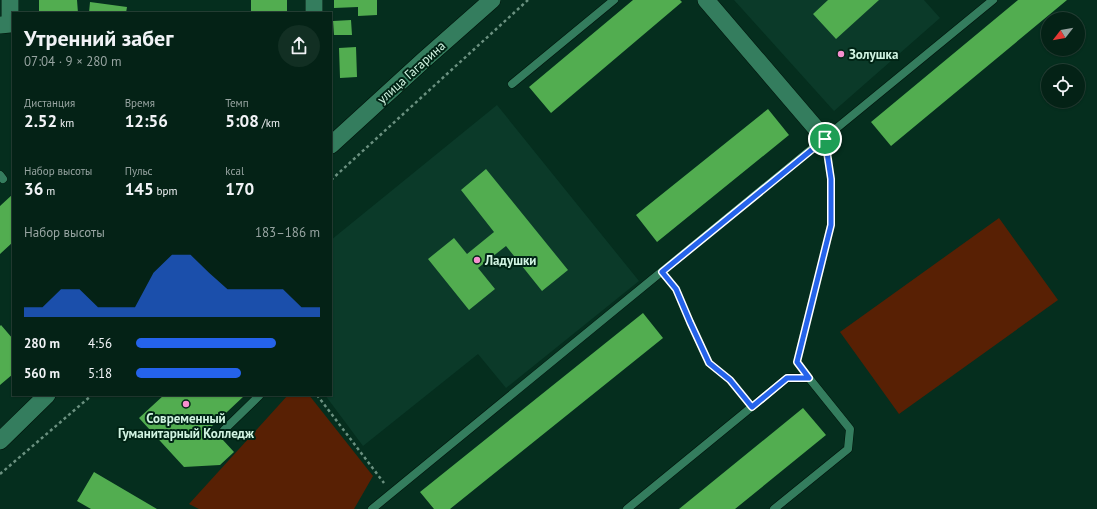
<!DOCTYPE html>
<html lang="ru">
<head>
<meta charset="utf-8">
<style>
	:root { --surface:#042216; --page:#122f23; --text:#f1f3f6; --muted:#97a4a1; --line:#253f35; --accent:#2563eb }
	body { margin:0; font-family:"PT Sans",sans-serif; background:var(--page); color:var(--text); height:100vh; display:flex; flex-direction:column; font-size:15px; white-space:nowrap }
	* { box-sizing:border-box; margin:0 }
	p { font-size:13px; color:var(--muted) }
	.icon { flex:none; width:22px; height:22px; fill:none; stroke:currentColor; stroke-width:2; stroke-linecap:round; stroke-linejoin:round }
	.map { position:relative; flex:1; overflow:hidden }
	.drawer { position:absolute; left:12px; top:12px; width:320px; height:384px; display:flex; flex-direction:column; background:var(--surface); border-radius:0px; box-shadow:0 1px 3px #0004,0 0 0 1px var(--line) }
	.drawer>* { flex:none }
	.needle { width:26px; rotate:239deg }
	.tools { position:absolute; left:1041px; top:12px; display:grid; gap:8px }
	.tools a { display:grid; place-items:center; width:44px; height:44px; border-radius:50%; background:var(--surface); box-shadow:0 1px 3px #0004,0 0 0 1px var(--line); font-size:20px }
	.pin { position:absolute; display:grid; place-items:center; width:34px; height:34px; color:#fff; margin:-17px; border:2px solid #fff; border-radius:50%; box-shadow:0 1px 4px #0007 }
	.round { display:grid; place-items:center; flex:none; width:42px; height:42px; border-radius:21px; background:var(--page) }
	.overview { display:flex; align-items:center; justify-content:space-between; height:68px; padding:0 12px }
	h1 { font-size:22px; font-weight:600; line-height:30px }
	.stats { display:grid; grid-template-columns:repeat(3,1fr); gap:6px; height:68px; padding:4px 12px }
	.stats div { display:grid; align-content:center }
	.stats b { font-size:17px; font-weight:600 }
	.stats small { font-size:11px; font-weight:400 }
	.stats p { font-size:11px }
	.chart { height:112px; padding:8px 12px }
	.chart p { display:flex; justify-content:space-between }
	.chart svg { width:100%; height:72px; margin-top:4px; fill:var(--accent); opacity:.7 }
	ul { padding:0 12px; list-style:none; font-size:13px }
	li { display:grid; grid-template-columns:64px 48px 1fr; align-items:center; height:30px }
	li i { height:10px; border-radius:5px; background:var(--accent) }
	.map>svg:first-child { display:block }
	.built { fill:#0b3a29 }
	.green { fill:#582004 }
	.building { fill:#52ad50 }
	.lines { fill:none; stroke-linecap:round; stroke-linejoin:round }
	.service-casing { stroke:#00130a; stroke-width:9 }
	.minor-casing { stroke:#00130a; stroke-width:18 }
	.path { stroke:#6b9180; stroke-width:2.5; stroke-dasharray:3 3; stroke-linecap:butt }
	.service { stroke:#347d5e; stroke-width:8 }
	.minor { stroke:#347d5e; stroke-width:17 }
	.route-casing { stroke:#fff; stroke-width:8 }
	.route { stroke:#2563eb; stroke-width:5 }
	.poi-dot { fill:#f690cf; stroke:#002415; stroke-width:1.5 }
	.labels { text-anchor:middle; stroke-width:4; stroke-linejoin:round; paint-order:stroke }
	.poi-label { font-size:13px; font-weight:bold; fill:#d1f4e2; stroke:#002415; text-anchor:start }
	.street-label { font-size:13px; fill:#d1f4e2; stroke:#002415 }
</style>
</head>
<body>
<div class="map">
<svg width="1097" height="509" viewBox="0 0 1097 509">
	<rect width="100%" height="100%" fill="#052e1e"/>
	<!-- built -->
	<path class="built" d="M734 0H924L940 18 834 111Z
		M497 105 639 281 506 388 478 354 363 446 325 395H331V240Z"/>
	<!-- green -->
	<path class="green" d="M999 218 1058 300 899 414 840 332Z
		M288 395H309L373 476 354 509H199L189 504Z"/>
	<!-- building -->
	<path class="building" d="M39 0H77L78 13H39Z
		M251 0H287V13H251Z
		M334 0H377V15L358 16V7L334 8Z
		M633 0H680L682 2 551 113 529 87Z
		M828 0H879L836 39 813 14Z
		M1018 0H1067L891 146 871 122Z
		M90 2 127 7 126 13H89Z
		M351 20 352 35H334L333 21Z
		M356 47 357 77 340 78 339 48Z
		M768 109 789 135 657 242 636 215Z
		M486 169 568 270 542 291 506 246 478 268 495 289 469 310 428 259 454 238 467 254 494 232 461 190Z
		M13 194V242L0 254V206Z
		M643 313 663 338 450 509H434L420 492Z
		M1 325 13 339V374L0 385V326Z
		M164 395H243L244 396 211 427 234 452 220 465 184 467 139 418Z
		M803 408 826 435 735 509H679Z
		M94 472 157 509H91L77 501Z"/>
	<g class="lines">
		<!-- service casing -->
		<g class="service-casing">
			<path id="service" d="M512 84 614 0
				M0 175 3 179
				M224 430 259 396 258 395
				M372 509 993 0
				M627 509 787 378H809L850 429 848 449 774 509"/>
		</g>
		<!-- minor casing -->
		<g class="minor-casing">
			<path id="minor" d="M706 0 825 139
				M314 13V0
				M0 25 10 24V0
				M331 145 424 60 492 0
				M0 441 47 395"/>
		</g>
		<!-- path -->
		<path class="path" d="M331 180 528 0
			M668 280 676 289 690 322 709 363 730 380 744 398
			M801 367 797 362 831 225V179L827 153
			M317 395 384 483
			M0 474 92 395"/>
		<!-- service -->
		<use href="#service" class="service"/>
		<!-- minor -->
		<use href="#minor" class="minor"/>
	</g>
	<g class="lines">
		<!-- route casing -->
		<g class="route-casing">
			<path id="route" d="M825 139 831 179V225L797 362 809 378H787L752 407 730 380 709 363 690 322 676 289 662 272Z"/>
		</g>
		<!-- route -->
		<use href="#route" class="route"/>
	</g>
	<!-- markers -->
	<g class="poi-dot">
		<circle cx="841" cy="54" r="4"/>
		<circle cx="477" cy="260" r="4"/>
		<circle cx="186" cy="404" r="4"/>
	</g>
	<g class="labels">
		<!-- poi labels -->
		<g class="poi-label">
			<text x="849" y="59">Золушка</text>
			<text x="485" y="265">Ладушки</text>
			<text x="186" y="423" text-anchor="middle">Современный<tspan x="186" dy="15">Гуманитарный Колледж</tspan></text>
		</g>
		<!-- street labels -->
		<g class="street-label">
			<text transform="translate(411 72) rotate(-42)" y="5">улица Гагарина</text>
		</g>
	</g>
</svg>
<div class="tools">
<a><svg class="needle" viewBox="-14 -14 28 28"><path d="M0-13l5 13h-10z" fill="#e53935"/><path d="M0 13l5-13h-10z" fill="#97a4a1"/></svg></a>
<a><svg class="icon" aria-label="locate" viewBox="0 0 24 24"><circle cx="12" cy="12" r="6"/><path d="M12 2v4M12 18v4M2 12h4M18 12h4"/></svg></a>
</div>
<div class="pin" style="left:825px;top:139px;background:#1e9e55"><svg class="icon" aria-label="arrive" viewBox="0 0 24 24"><path d="M6 21V4h12l-3 4 3 4H6"/></svg></div>
<section class="drawer">
<div class="overview"><div><h1>Утренний забег</h1><p>07:04 · 9 × 280 m</p></div><a class="round"><svg class="icon" aria-label="share" viewBox="0 0 24 24"><path d="M12 15V3M7 8l5-5 5 5M5 13v7h14v-7"/></svg></a></div>
<div class="stats">
<div><p>Дистанция</p><b>2.52<small> km</small></b></div>
<div><p>Время</p><b>12:56</b></div>
<div><p>Темп</p><b>5:08<small> /km</small></b></div>
</div>
<div class="stats">
<div><p>Набор высоты</p><b>36<small> m</small></b></div>
<div><p>Пульс</p><b>145<small> bpm</small></b></div>
<div><p>kcal</p><b>170</b></div>
</div>
<div class="chart"><p><span>Набор высоты</span>183–186 m</p>
<svg viewBox="0 0 160 44" preserveAspectRatio="none"><path d="M0 44V38L10 38L20 27L30 27L40 38L50 38L60 38L70 17L80 6L90 6L100 17L110 27L120 27L130 27L140 27L150 38L160 38V44z"/></svg>
</div>
<ul>
<li><b>280 m</b>4:56<i style="width:76%"></i></li>
<li><b>560 m</b>5:18<i style="width:57%"></i></li>
</ul>
</section>
</div>
</body>
</html>
